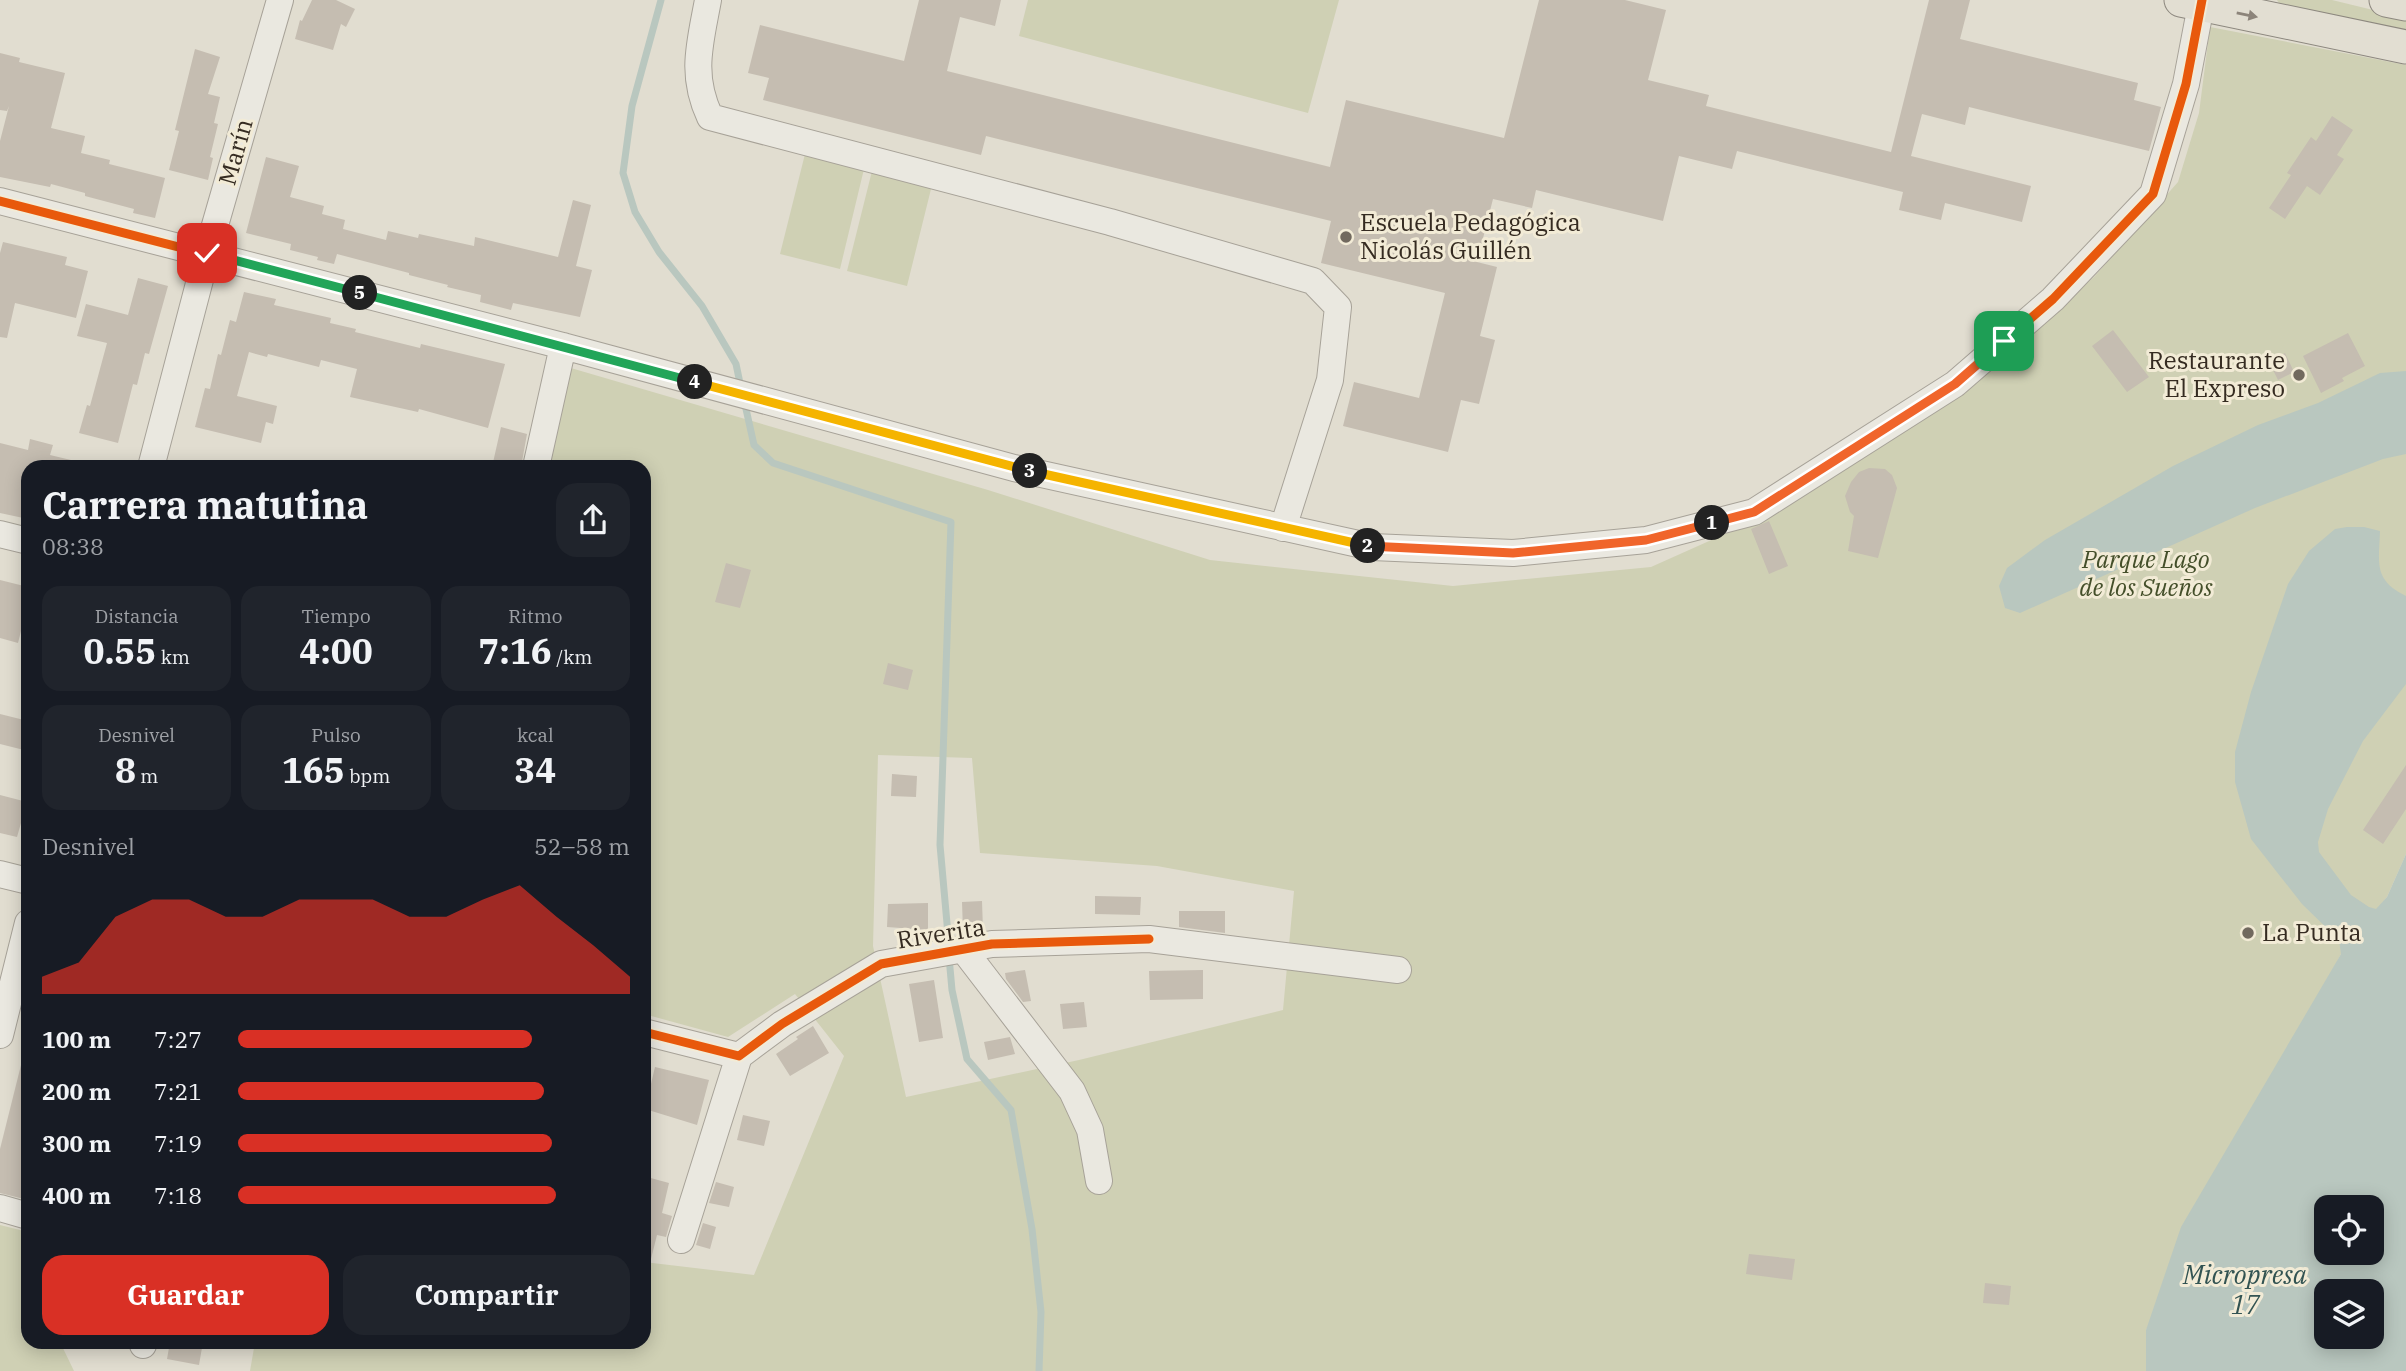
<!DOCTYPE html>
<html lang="es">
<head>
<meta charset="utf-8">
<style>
	:root { --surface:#171b24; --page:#20242c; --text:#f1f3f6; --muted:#9ea1a6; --accent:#d93025 }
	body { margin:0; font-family:"IBM Plex Serif",serif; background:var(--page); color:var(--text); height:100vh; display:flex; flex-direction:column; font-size:26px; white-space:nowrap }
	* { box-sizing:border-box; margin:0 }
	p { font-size:23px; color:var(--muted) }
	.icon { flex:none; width:38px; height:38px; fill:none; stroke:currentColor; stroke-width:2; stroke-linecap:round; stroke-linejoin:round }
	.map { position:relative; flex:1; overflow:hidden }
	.panel { position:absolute; left:21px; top:460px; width:630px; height:889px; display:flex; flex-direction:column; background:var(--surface); border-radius:21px; box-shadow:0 4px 18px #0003 }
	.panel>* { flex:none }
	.controls { position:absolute; left:2314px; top:1195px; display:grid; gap:14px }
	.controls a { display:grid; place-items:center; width:70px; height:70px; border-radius:14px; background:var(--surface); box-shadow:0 4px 18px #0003; font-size:35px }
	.pin { position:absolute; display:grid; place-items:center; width:60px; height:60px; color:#fff; margin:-30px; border-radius:14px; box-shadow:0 4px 10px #0006 }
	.km { position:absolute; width:35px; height:35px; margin:-18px; border-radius:50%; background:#222; color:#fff; font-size:19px; line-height:35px; text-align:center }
	.round { display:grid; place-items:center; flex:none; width:74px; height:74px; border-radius:21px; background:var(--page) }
	.headline { display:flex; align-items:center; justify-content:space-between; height:119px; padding:0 21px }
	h1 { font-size:38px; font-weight:700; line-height:52px }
	.stats { display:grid; grid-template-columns:repeat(3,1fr); gap:10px; height:119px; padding:7px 21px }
	.stats div { display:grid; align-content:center; border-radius:18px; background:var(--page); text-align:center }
	.stats b { font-size:35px; font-weight:700 }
	.stats small { font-size:19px; font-weight:400 }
	.stats p { font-size:19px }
	.chart { height:196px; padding:14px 21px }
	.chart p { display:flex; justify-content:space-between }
	.chart svg { width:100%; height:126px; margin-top:7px; fill:var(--accent); opacity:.7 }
	.cta { display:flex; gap:14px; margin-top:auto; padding:14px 21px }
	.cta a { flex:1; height:80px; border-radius:21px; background:var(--accent); color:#fff; font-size:28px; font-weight:700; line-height:80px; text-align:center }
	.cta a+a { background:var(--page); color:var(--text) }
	ul { padding:0 21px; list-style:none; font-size:23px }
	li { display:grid; grid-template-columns:112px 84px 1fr; align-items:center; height:52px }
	li i { height:18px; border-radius:9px; background:var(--accent) }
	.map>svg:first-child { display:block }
	.green { fill:#cfd0b4; fill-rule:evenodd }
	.water { fill:#b9c7bf; fill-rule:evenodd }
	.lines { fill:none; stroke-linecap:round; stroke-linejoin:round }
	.stream { stroke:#b9c7bf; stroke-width:7 }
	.building { fill:#c5bdb1 }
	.minor-casing { stroke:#a7a298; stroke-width:28 }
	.major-casing { stroke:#8d887f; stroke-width:35 }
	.minor { stroke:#eae8e0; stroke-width:26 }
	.major { stroke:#e2ded2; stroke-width:33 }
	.cycleway-casing { stroke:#f2ebd6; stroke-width:13 }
	.cycleway { stroke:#e8590c; stroke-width:9 }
	.oneway { fill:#8c847a }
	.split-1-casing { stroke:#fff; stroke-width:14 }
	.split-2-casing { stroke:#fff; stroke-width:14 }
	.split-3-casing { stroke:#fff; stroke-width:14 }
	.split-4-casing { stroke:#fff; stroke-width:14 }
	.split-5-casing { stroke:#fff; stroke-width:14 }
	.split-6-casing { stroke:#fff; stroke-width:14 }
	.split-1 { stroke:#f0652b; stroke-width:9 }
	.split-2 { stroke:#f0652b; stroke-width:9 }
	.split-3 { stroke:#f5b400; stroke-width:9 }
	.split-4 { stroke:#f5b400; stroke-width:9 }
	.split-5 { stroke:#22a559; stroke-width:9 }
	.split-6 { stroke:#22a559; stroke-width:9 }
	.poi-dot { fill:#71695e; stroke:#f2ebd6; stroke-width:2.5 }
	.labels { text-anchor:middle; stroke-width:6; stroke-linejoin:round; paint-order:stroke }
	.street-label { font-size:24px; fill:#352b21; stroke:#f2ebd6 }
	.poi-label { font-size:24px; fill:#352b21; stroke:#f2ebd6; text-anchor:start }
	.park-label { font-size:24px; font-style:italic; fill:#444f2a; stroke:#f2ebd6 }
	.water-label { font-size:26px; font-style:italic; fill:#325352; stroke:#f2ebd6 }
</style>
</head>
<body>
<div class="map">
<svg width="2406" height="1371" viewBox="0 0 2406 1371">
	<rect width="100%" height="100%" fill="#e1ddd0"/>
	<!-- green -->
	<path class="green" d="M1028 0H1339L1308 113 1019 36Z
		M2277 0H2332L2406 18V31L2279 3Z
		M2210 27 2406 65V854L2387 897 2341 954 2146 1330V1371H250L255 1342H644V1262L754 1275 844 1056 795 994 728 1037 644 1014V467H546L564 366 988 490 1210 560 1453 586 1651 567 1727 533 2004 357 2094 277 2178 182 2199 113ZM878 755 972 758 980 853 1157 866 1294 891 1283 1010 1079 1060 906 1097 873 946Z
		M805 154 864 169 840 269 780 254Z
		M872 171 932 185 907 286 847 271Z
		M0 1225 28 1232V1342H60L74 1371H0Z"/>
	<!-- water -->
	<path class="water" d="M2406 371V454L2383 459 2255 508 2020 613 2005 608 1999 586 2007 568 2045 540 2173 466 2258 425 2318 403 2380 373Z
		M2347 527H2364L2380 531C2379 563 2373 580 2406 596V684L2363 741 2328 809 2318 842 2319 852 2351 895 2369 907 2376 909 2387 897 2406 854V1371H2146V1330L2181 1227 2341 954 2339 940 2302 904 2251 839 2235 782V752L2251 692 2288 584 2309 551 2335 529ZM2326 1208H2371V1253H2326ZM2326 1292H2371V1337H2326Z"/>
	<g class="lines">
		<!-- stream -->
		<path class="stream" d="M661 0 632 106 623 173 635 212 659 252 702 306 736 364 741 388
			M744 400 754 445 773 463 951 522 940 845 949 946
			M949 957 952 990 967 1059 1011 1110 1032 1229 1041 1312 1039 1371"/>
	</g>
	<!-- building -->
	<path class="building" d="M312 0H336L355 9 346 27 341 24 333 50 295 39 300 20 302 21Z
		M919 0H1001L995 26 960 17 947 71 1330 167 1346 100 1504 138 1539 0H1625L1666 10 1648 80 1709 95 1706 106 1891 152 1929 0H1970L1960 39 2138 83 2134 100 2161 107 2149 151 1969 107 1965 125 1922 114 1911 156 2031 186 2022 222 1945 203 1941 220 1899 210 1903 192 1737 151 1732 169 1679 156 1663 221 1536 190 1532 208 1493 199 1477 262 1497 267 1480 336 1495 340 1479 404 1461 400 1448 452 1343 426 1354 382 1419 398 1445 293 1321 263 1331 221 986 136 981 155 763 100 769 78 748 73 760 25 904 61Z
		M195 49 220 57 208 94 220 97 214 123 218 124 210 157 213 158 208 180 169 170 179 131 175 130Z
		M0 53 20 58 19 62 65 73 51 128 85 136 81 153 110 160 109 164 165 178 155 218 133 213 134 209 85 196V193L51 184 50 187 0 177V141L9 106 7 111 0 110Z
		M2332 116 2353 130 2337 155 2344 159 2320 195 2307 186 2285 219 2269 208 2291 175 2287 173 2311 137 2316 141Z
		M266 157 299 166 290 197 324 206 322 214 345 220 343 229 386 240 388 231 418 238 419 234 474 246 475 237 558 257 573 200 591 205 576 266 592 270 580 317 513 303 511 310 480 302 481 295 447 287 448 285 409 275V273L337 254 334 264 317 260 318 257 290 250 291 244 246 233Z
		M3 242 67 257 65 265 88 271 76 318 15 303 7 338 0 337V253Z
		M138 278 168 286 149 354 145 353 137 385 133 384 118 443 79 433 87 405 90 406 107 343 77 336 86 304 128 315Z
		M244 292 276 299 274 305 331 318 330 323 356 329 355 332 420 348 421 344 505 364 488 428 419 409 418 412 350 397 357 369 321 360 319 367 268 354 267 357 249 352 237 396 277 406 273 424 266 422 261 443 195 427 205 388 210 389 218 354 221 355 230 320 236 322Z
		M2113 330 2149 377 2127 392 2092 346Z
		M2348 333 2365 366 2342 378 2344 381 2321 393 2303 356Z
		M2285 353 2294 372 2278 380 2269 362Z
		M501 427 527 434 521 467H492Z
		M30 439 53 445 50 455 71 460 70 467H28V519L0 513V443L28 450Z
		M1869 468 1885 469 1892 475 1897 488 1878 558 1848 551 1854 516 1850 512 1845 496 1851 482 1859 472Z
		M1769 521 1788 566 1769 574 1751 529Z
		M726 563 751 570 740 608 715 602Z
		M0 580 28 587V603L18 643 0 638Z
		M888 663 913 670 908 690 883 684Z
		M0 714 28 721V751L0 744Z
		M2406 765V809L2383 844 2363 830Z
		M892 774 917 776 916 797 891 796Z
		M0 795 27 802 17 837 0 833Z
		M1095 896 1141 897 1140 915 1095 914Z
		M982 901 983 930 963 931 962 902Z
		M928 903V930L887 927 888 904Z
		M1179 911H1225V933L1179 927Z
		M1025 970 1031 1001 1023 1002 1006 979 1005 973Z
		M1203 970V999L1150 1000 1149 971Z
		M934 980 943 1038 919 1042 909 984Z
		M1084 1002 1087 1027 1063 1029 1060 1004Z
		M813 1026 829 1053 790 1076 776 1054 798 1039 796 1037Z
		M1010 1037 1015 1054 988 1060 984 1042Z
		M21 1065 28 1066V1200L0 1193V1149Z
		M655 1067 709 1080 697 1125 645 1109Z
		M743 1115 770 1121 764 1146 737 1140Z
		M647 1177 669 1183 662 1213 672 1216 666 1237 657 1235 651 1259H644V1188Z
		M716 1182 734 1187 729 1207 709 1203Z
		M703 1223 716 1227 710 1249 696 1245Z
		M1749 1254 1795 1259 1792 1280 1746 1274Z
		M1985 1283 2011 1286 2009 1305 1983 1303Z
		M170 1342H203L199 1365 167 1359Z"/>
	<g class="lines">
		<!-- minor casing -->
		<g class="minor-casing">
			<path id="minor" d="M708 0C700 44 690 74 710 117L1110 222 1313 281 1338 307 1330 380 1283 528
				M0 201 563 346 1014 468 1372 547 1513 553 1646 540 1754 512 1955 384 2053 299 2153 194 2186 84 2202 0
				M151 467 207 253 280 0
				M536 467 563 346
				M0 534 28 541
				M0 874 28 881
				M963 949 1072 1091 1090 1130 1099 1181
				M644 1032 739 1056
				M0 1035 28 923
				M739 1056 782 1024 881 964 992 944 1149 939 1398 970
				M0 1208 28 1216
				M681 1240 739 1056
				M143 1342V1345"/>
		</g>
		<!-- major casing -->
		<g class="major-casing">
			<path id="major" d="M2181 0 2406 47
				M2386 0 2406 4"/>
		</g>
		<!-- minor -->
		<use href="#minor" class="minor"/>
		<!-- major -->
		<use href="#major" class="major"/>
		<!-- cycleway casing -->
		<g class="cycleway-casing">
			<path id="cycleway" d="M0 201 563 346 1014 468 1372 547 1513 553 1646 540 1754 512 1955 384 2053 299 2153 194 2186 84 2202 0
				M644 1032 739 1056 782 1024 881 964 992 944 1149 939"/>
		</g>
		<!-- cycleway -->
		<use href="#cycleway" class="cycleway"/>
	</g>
	<!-- one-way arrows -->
	<defs><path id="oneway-solid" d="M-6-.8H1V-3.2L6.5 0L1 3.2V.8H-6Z" transform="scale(1.75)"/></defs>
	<use class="oneway" href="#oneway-solid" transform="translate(2247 15) rotate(11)"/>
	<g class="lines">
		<!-- split-1 casing -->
		<g class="split-1-casing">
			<path id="split-1" d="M1712 523 1754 512 1955 384 2004 341"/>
		</g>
		<!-- split-2 casing -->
		<g class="split-2-casing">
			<path id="split-2" d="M1368 546 1513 553 1646 540 1712 523"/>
		</g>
		<!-- split-3 casing -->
		<g class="split-3-casing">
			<path id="split-3" d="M1030 471 1368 546"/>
		</g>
		<!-- split-4 casing -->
		<g class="split-4-casing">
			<path id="split-4" d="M695 382 1030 471"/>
		</g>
		<!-- split-5 casing -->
		<g class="split-5-casing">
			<path id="split-5" d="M360 293 695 382"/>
		</g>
		<!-- split-6 casing -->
		<g class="split-6-casing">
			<path id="split-6" d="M207 253 360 293"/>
		</g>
		<!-- split-1 -->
		<use href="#split-1" class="split-1"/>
		<!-- split-2 -->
		<use href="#split-2" class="split-2"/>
		<!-- split-3 -->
		<use href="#split-3" class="split-3"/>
		<!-- split-4 -->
		<use href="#split-4" class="split-4"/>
		<!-- split-5 -->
		<use href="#split-5" class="split-5"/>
		<!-- split-6 -->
		<use href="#split-6" class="split-6"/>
	</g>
	<!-- markers -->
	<g class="poi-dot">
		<circle cx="1346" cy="237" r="7"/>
		<circle cx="2299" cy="375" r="7"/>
		<circle cx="2248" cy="933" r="7"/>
	</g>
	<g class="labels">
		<!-- street labels -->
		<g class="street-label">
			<text transform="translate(236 152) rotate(-74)" y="8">Marín</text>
			<text transform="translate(941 934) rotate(-9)" y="8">Riverita</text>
		</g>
		<!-- poi labels -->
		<g class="poi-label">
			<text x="1360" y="231">Escuela Pedagógica<tspan x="1360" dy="28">Nicolás Guillén</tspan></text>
			<text x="2285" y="369" text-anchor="end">Restaurante<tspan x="2285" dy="28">El Expreso</tspan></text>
			<text x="2262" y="941">La Punta</text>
		</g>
		<!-- park labels -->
		<g class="park-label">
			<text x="2146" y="568">Parque Lago<tspan x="2146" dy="28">de los Sueños</tspan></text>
		</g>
		<!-- water labels -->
		<g class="water-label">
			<text x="2245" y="1284">Micropresa<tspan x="2245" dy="30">17</tspan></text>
		</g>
	</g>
</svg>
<div class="controls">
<a><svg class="icon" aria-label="locate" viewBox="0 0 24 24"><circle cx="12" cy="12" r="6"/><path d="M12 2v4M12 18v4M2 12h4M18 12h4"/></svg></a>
<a><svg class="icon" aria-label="layers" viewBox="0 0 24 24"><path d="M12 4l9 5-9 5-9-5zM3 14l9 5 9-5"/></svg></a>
</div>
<div class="pin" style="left:2004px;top:341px;background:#1e9e55"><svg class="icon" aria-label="arrive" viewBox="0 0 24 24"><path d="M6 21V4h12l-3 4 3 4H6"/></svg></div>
<div class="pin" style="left:207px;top:253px;background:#d93025"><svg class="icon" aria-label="check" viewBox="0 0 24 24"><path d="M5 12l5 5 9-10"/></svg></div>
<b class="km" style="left:1712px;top:523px">1</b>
<b class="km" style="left:1368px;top:546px">2</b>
<b class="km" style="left:1030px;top:471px">3</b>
<b class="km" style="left:695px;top:382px">4</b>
<b class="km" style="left:360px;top:293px">5</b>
<section class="panel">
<div class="headline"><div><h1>Carrera matutina</h1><p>08:38</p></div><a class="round"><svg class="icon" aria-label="share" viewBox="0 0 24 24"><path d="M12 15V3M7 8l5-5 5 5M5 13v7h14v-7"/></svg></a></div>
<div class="stats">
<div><p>Distancia</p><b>0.55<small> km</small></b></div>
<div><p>Tiempo</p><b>4:00</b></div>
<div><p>Ritmo</p><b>7:16<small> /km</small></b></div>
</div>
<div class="stats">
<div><p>Desnivel</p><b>8<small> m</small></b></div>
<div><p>Pulso</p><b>165<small> bpm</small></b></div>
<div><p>kcal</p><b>34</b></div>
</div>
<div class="chart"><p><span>Desnivel</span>52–58 m</p>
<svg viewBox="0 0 160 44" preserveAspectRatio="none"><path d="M0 44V38L10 33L20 17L30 11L40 11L50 17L60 17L70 11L80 11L90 11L100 17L110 17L120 11L130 6L140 17L150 27L160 38V44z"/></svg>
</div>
<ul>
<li><b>100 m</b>7:27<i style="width:75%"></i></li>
<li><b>200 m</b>7:21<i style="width:78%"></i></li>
<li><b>300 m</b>7:19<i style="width:80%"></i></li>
<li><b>400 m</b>7:18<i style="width:81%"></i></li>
</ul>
<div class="cta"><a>Guardar</a><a>Compartir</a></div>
</section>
</div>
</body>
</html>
